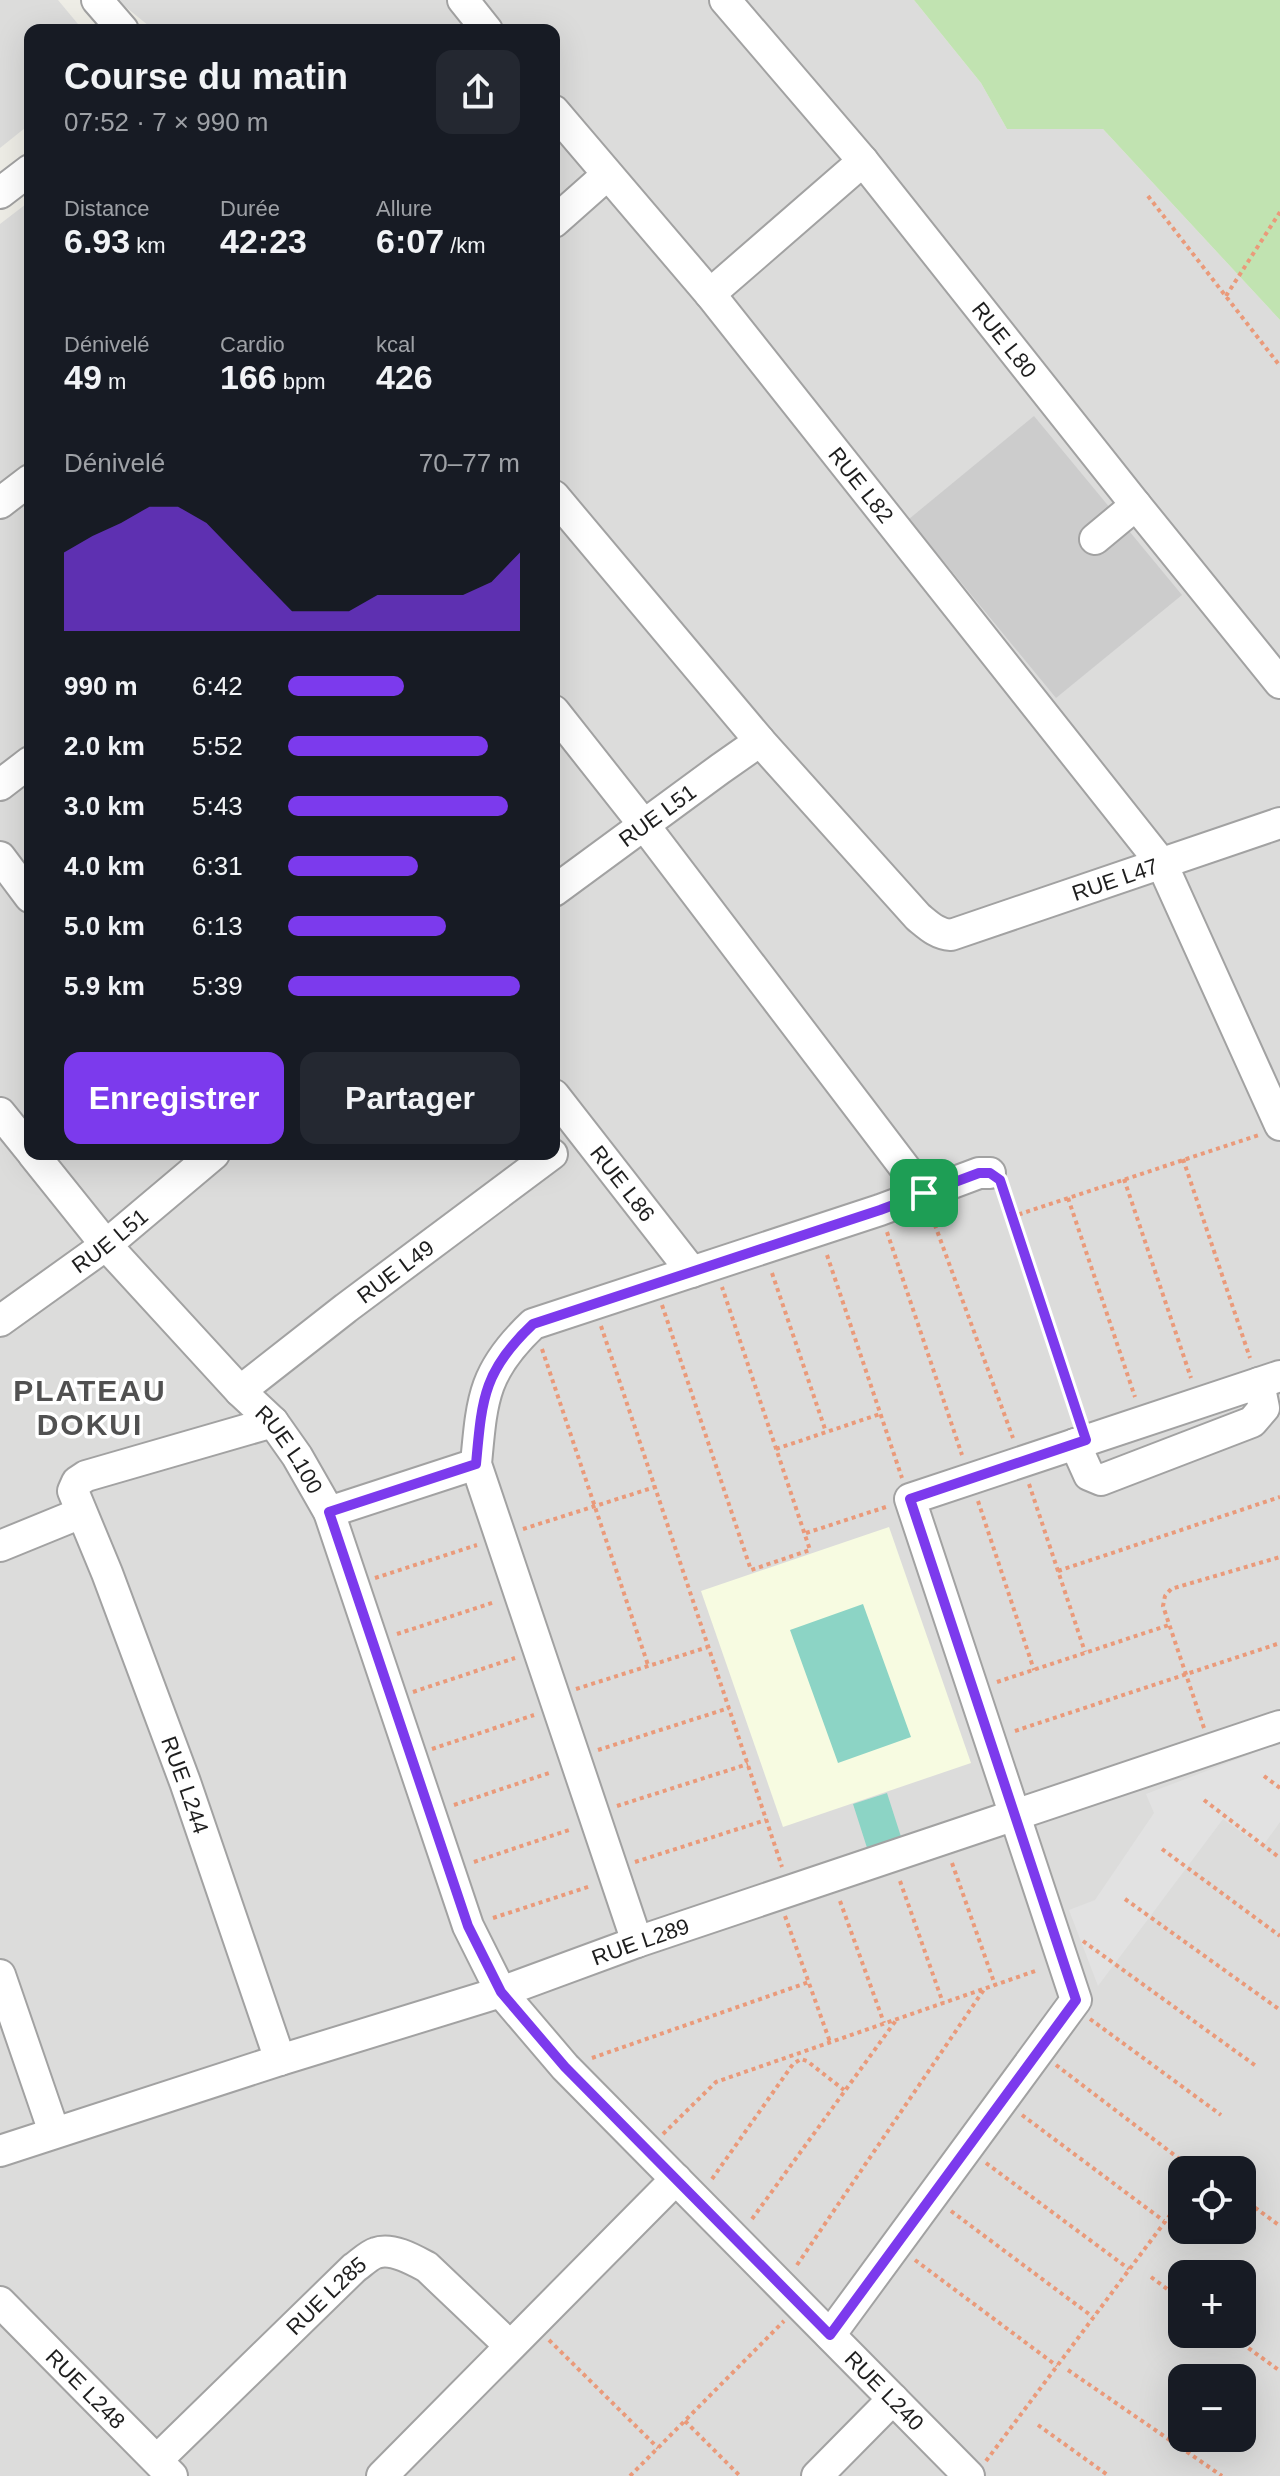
<!DOCTYPE html>
<html lang="fr">
<head>
<meta charset="utf-8">
<style>
	:root { --surface:#171b24; --page:#242831; --text:#f1f3f6; --muted:#9ea1a6; --accent:#7c3aed }
	body { margin:0; font-family:Arial,sans-serif; background:var(--page); color:var(--text); height:100vh; display:flex; flex-direction:column; font-size:30px; white-space:nowrap }
	* { box-sizing:border-box; margin:0 }
	p { font-size:26px; color:var(--muted) }
	.icon { flex:none; width:44px; height:44px; fill:none; stroke:currentColor; stroke-width:2; stroke-linecap:round; stroke-linejoin:round }
	.map { position:relative; flex:1; overflow:hidden }
	.side { position:absolute; left:24px; top:24px; width:536px; height:1136px; display:flex; flex-direction:column; background:var(--surface); border-radius:16px; box-shadow:0 8px 32px #0002 }
	.side>* { flex:none }
	.tools { position:absolute; left:1168px; top:2156px; display:grid; gap:16px }
	.tools a { display:grid; place-items:center; width:88px; height:88px; border-radius:16px; background:var(--surface); box-shadow:0 8px 32px #0002; font-size:40px }
	.pin { position:absolute; display:grid; place-items:center; width:68px; height:68px; color:#fff; margin:-34px; border-radius:16px; box-shadow:0 4px 12px #0006 }
	.round { display:grid; place-items:center; flex:none; width:84px; height:84px; border-radius:16px; background:var(--page) }
	.headline { display:flex; align-items:center; justify-content:space-between; height:136px; padding:0 40px }
	h1 { font-size:36px; font-weight:600; line-height:60px }
	.figures { display:grid; grid-template-columns:repeat(3,1fr); gap:12px; height:136px; padding:8px 40px }
	.figures div { display:grid; align-content:center }
	.figures b { font-size:34px; font-weight:600 }
	.figures small { font-size:22px; font-weight:400 }
	.figures p { font-size:22px }
	.chart { height:224px; padding:16px 40px }
	.chart p { display:flex; justify-content:space-between }
	.chart svg { width:100%; height:144px; margin-top:8px; fill:var(--accent); opacity:.7 }
	.button { display:flex; gap:16px; margin-top:auto; padding:16px 40px }
	.button a { flex:1; height:92px; border-radius:16px; background:var(--accent); color:#fff; font-size:32px; font-weight:600; line-height:92px; text-align:center }
	.button a+a { background:var(--page); color:var(--text) }
	ul { padding:0 40px; list-style:none; font-size:26px }
	li { display:grid; grid-template-columns:128px 96px 1fr; align-items:center; height:60px }
	li i { height:20px; border-radius:10px; background:var(--accent) }
	.map>svg:first-child { display:block }
	.residential { fill:#dcdcdb; fill-rule:evenodd }
	.education { fill:#f7fbe1 }
	.religious { fill:#ccc }
	.grass { fill:#c1e3b1 }
	.pitch { fill:#8cd4c5 }
	.parking { fill:#e2e2e2 }
	.lines { fill:none; stroke-linecap:round; stroke-linejoin:round }
	.minor-casing { stroke:#a2a2a2; stroke-width:34 }
	.path { stroke:#ea9a7a; stroke-width:4; stroke-dasharray:4 4; stroke-linecap:butt }
	.minor { stroke:#fff; stroke-width:30 }
	.route-casing { stroke:#fff; stroke-width:16 }
	.route { stroke:#7c3aed; stroke-width:10 }
	.labels { text-anchor:middle; stroke-width:7; stroke-linejoin:round; paint-order:stroke }
	.street-label { font-size:22px; fill:#1e1e1e; stroke:#fff }
	.district-label { font-size:30px; font-weight:bold; letter-spacing:2px; fill:#515151; stroke:#fff }
</style>
</head>
<body>
<div class="map">
<svg width="1280" height="2476" viewBox="0 0 1280 2476">
	<rect width="100%" height="100%" fill="#eeede6"/>
	<!-- residential -->
	<path class="residential" d="M0 0H58L83 30H30V124L0 148Z
		M117 0H914L981 83 1007 129H1103L1280 320V2476H0V224L30 201V1154H554V30H154ZM1182 2170H1242V2230H1182ZM1182 2274H1242V2334H1182ZM1182 2378H1242V2438H1182Z"/>
	<!-- education -->
	<path class="education" d="M889 1527 971 1763 783 1827 701 1591Z"/>
	<!-- religious -->
	<path class="religious" d="M1034 416 1182 595 1056 698 909 519Z"/>
	<!-- grass -->
	<path class="grass" d="M914 0H1280V320L1103 129H1007L981 83Z"/>
	<!-- pitch -->
	<path class="pitch" d="M863 1604 911 1737 838 1763 790 1630Z
		M887 1793 903 1843 869 1854 853 1804Z"/>
	<!-- parking -->
	<path class="parking" d="M1280 1743V1822L1262 1847 1223 1819 1098 1986 1069 1910 1095 1900 1154 1813 1146 1794Z"/>
	<g class="lines">
		<!-- minor casing -->
		<g class="minor-casing">
			<g id="minor">
				<path d="M97 0 123 30"/>
				<path d="M463 0 487 30"/>
				<path id="s1" d="M725 0 863 161 1136 505 1280 683"/>
				<path id="s2" d="M554 111 710 294 1162 864 1280 1125"/>
				<path d="M0 193 30 170"/>
				<path d="M554 222 607 175"/>
				<path d="M710 294 863 161"/>
				<path id="s3" d="M554 496 760 741 918 917C929 926 937 934 951 935L1280 823"/>
				<path d="M0 503 30 480"/>
				<path d="M1095 539 1136 505"/>
				<path d="M554 711 644 825 924 1193"/>
				<path d="M0 785 30 762"/>
				<path d="M0 857 30 897"/>
				<path id="s4" d="M554 891 720 769 760 741"/>
				<path id="s5" d="M554 1095 692 1272"/>
				<path d="M0 1113 30 1150"/>
				<path id="s6" d="M33 1154 106 1245 240 1391 273 1422 297 1456 329 1512 468 1926 501 1992 565 2067 969 2476"/>
				<path id="s7" d="M0 1321 106 1245 214 1154"/>
				<path id="s8" d="M240 1391 346 1308 552 1154"/>
				<path id="s9" d="M273 1422 86 1476 77 1482 73 1491 107 1573 185 1782 280 2060"/>
				<path d="M1075 1444 1089 1475 1101 1480 1252 1422 1264 1408 1259 1383"/>
				<path d="M329 1512 476 1464"/>
				<path d="M0 1546 81 1513"/>
				<path d="M637 1942 476 1464C482 1399 483 1371 533 1324L880 1210 979 1173H990"/>
				<path d="M0 1975 54 2132"/>
				<path id="s10" d="M0 2151 280 2060 501 1992 637 1942 1280 1726"/>
				<path id="s11" d="M0 2302 172 2476"/>
				<path d="M830 2335 1076 2000 910 1499 1280 1376"/>
				<path id="s12" d="M157 2460 354 2268C360 2264 369 2255 376 2253 392 2247 414 2260 427 2267L510 2346"/>
				<path d="M382 2476 676 2179"/>
				<path d="M817 2476 893 2399"/>
			</g>
		</g>
		<!-- path -->
		<path class="path" d="M1148 196 1280 366
			M1226 296 1280 212
			M1183 1159 1250 1358
			M1124 1179 1191 1378
			M1003 1192 1079 1419
			M1068 1198 1135 1397
			M932 1217 1013 1438
			M1011 1217 1259 1135
			M887 1232 962 1455
			M827 1255 902 1478
			M772 1273 826 1432
			M662 1305 751 1570 810 1550 722 1287
			M601 1326 782 1867
			M542 1349 648 1665
			M776 1449 880 1414
			M1029 1484 1085 1652
			M978 1501 1034 1670
			M523 1529 655 1487
			M806 1533 889 1506
			M1058 1571 1280 1497
			M375 1578 477 1545
			M397 1634 495 1602
			M997 1682 1169 1625
			M576 1689 708 1647
			M413 1692 515 1658
			M1204 1728 1163 1606 1165 1596 1171 1589 1280 1557
			M1015 1731 1280 1643
			M432 1749 534 1715
			M598 1750 729 1708
			M1264 1776 1280 1788
			M1204 1800 1280 1858
			M454 1805 552 1772
			M617 1806 748 1764
			M1162 1849 1280 1936
			M474 1862 572 1829
			M635 1862 766 1820
			M952 1863 995 1985
			M900 1881 943 2003
			M1125 1899 1280 2010
			M840 1901 884 2023
			M785 1916 830 2042
			M493 1918 591 1886
			M1083 1941 1256 2066
			M1090 2019 1221 2115
			M592 2058 809 1982
			M1056 2065 1194 2170
			M1022 2115 1164 2221
			M663 2134 716 2082 1038 1970
			M986 2163 1129 2269
			M712 2179 793 2064 801 2059 807 2061 844 2090
			M1242 2198 1280 2226
			M951 2211 1093 2317
			M752 2219 897 2019
			M915 2260 1057 2366
			M797 2265 985 1988
			M1151 2277 1182 2300
			M1229 2334 1280 2371
			M549 2340 658 2448
			M1068 2370 1222 2476
			M685 2421 740 2476
			M1038 2425 1109 2476
			M986 2461 1182 2199
			M630 2476 784 2321"/>
		<!-- minor -->
		<use href="#minor" class="minor"/>
	</g>
	<g class="lines">
		<!-- route casing -->
		<g class="route-casing">
			<path id="route" d="M979 1173H990L1000 1180 1086 1440 910 1499 1076 2000 830 2335 565 2067 501 1992 468 1926 329 1512 476 1464C482 1399 483 1371 533 1324L880 1210Z"/>
		</g>
		<!-- route -->
		<use href="#route" class="route"/>
	</g>
	<g class="labels">
		<!-- street labels -->
		<g class="street-label">
			<text dy="8" stroke="none"><textPath href="#s1" startOffset="440">RUE L80</textPath></text>
			<text dy="8" stroke="none"><textPath href="#s2" startOffset="484">RUE L82</textPath></text>
			<text dy="8" stroke="none"><textPath href="#s4" startOffset="128">RUE L51</textPath></text>
			<text dy="8" stroke="none"><textPath href="#s3" startOffset="768">RUE L47</textPath></text>
			<text dy="8" stroke="none"><textPath href="#s5" startOffset="112">RUE L86</textPath></text>
			<text dy="8" stroke="none"><textPath href="#s7" startOffset="136">RUE L51</textPath></text>
			<text dy="8" stroke="none"><textPath href="#s8" startOffset="196">RUE L49</textPath></text>
			<text dy="8" stroke="none"><textPath href="#s6" startOffset="392">RUE L100</textPath></text>
			<text dy="8" stroke="none"><textPath href="#s9" startOffset="530">RUE L244</textPath></text>
			<text dy="8" stroke="none"><textPath href="#s10" startOffset="674">RUE L289</textPath></text>
			<text dy="8" stroke="none"><textPath href="#s12" startOffset="236">RUE L285</textPath></text>
			<text dy="8" stroke="none"><textPath href="#s11" startOffset="122">RUE L248</textPath></text>
			<text dy="8" stroke="none"><textPath href="#s6" startOffset="1530">RUE L240</textPath></text>
		</g>
		<!-- district labels -->
		<g class="district-label">
			<text x="90" y="1401">PLATEAU<tspan x="90" dy="34">DOKUI</tspan></text>
		</g>
	</g>
</svg>
<div class="tools">
<a><svg class="icon" aria-label="locate" viewBox="0 0 24 24"><circle cx="12" cy="12" r="6"/><path d="M12 2v4M12 18v4M2 12h4M18 12h4"/></svg></a>
<a>+</a>
<a>−</a>
</div>
<div class="pin" style="left:924px;top:1193px;background:#1e9e55"><svg class="icon" aria-label="arrive" viewBox="0 0 24 24"><path d="M6 21V4h12l-3 4 3 4H6"/></svg></div>
<section class="side">
<div class="headline"><div><h1>Course du matin</h1><p>07:52 · 7 × 990 m</p></div><a class="round"><svg class="icon" aria-label="share" viewBox="0 0 24 24"><path d="M12 15V3M7 8l5-5 5 5M5 13v7h14v-7"/></svg></a></div>
<div class="figures">
<div><p>Distance</p><b>6.93<small> km</small></b></div>
<div><p>Durée</p><b>42:23</b></div>
<div><p>Allure</p><b>6:07<small> /km</small></b></div>
</div>
<div class="figures">
<div><p>Dénivelé</p><b>49<small> m</small></b></div>
<div><p>Cardio</p><b>166<small> bpm</small></b></div>
<div><p>kcal</p><b>426</b></div>
</div>
<div class="chart"><p><span>Dénivelé</span>70–77 m</p>
<svg viewBox="0 0 160 44" preserveAspectRatio="none"><path d="M0 44V20L10 15L20 11L30 6L40 6L50 11L60 20L70 29L80 38L90 38L100 38L110 33L120 33L130 33L140 33L150 29L160 20V44z"/></svg>
</div>
<ul>
<li><b>990 m</b>6:42<i style="width:50%"></i></li>
<li><b>2.0 km</b>5:52<i style="width:86%"></i></li>
<li><b>3.0 km</b>5:43<i style="width:95%"></i></li>
<li><b>4.0 km</b>6:31<i style="width:56%"></i></li>
<li><b>5.0 km</b>6:13<i style="width:68%"></i></li>
<li><b>5.9 km</b>5:39<i style="width:100%"></i></li>
</ul>
<div class="button"><a>Enregistrer</a><a>Partager</a></div>
</section>
</div>
</body>
</html>
